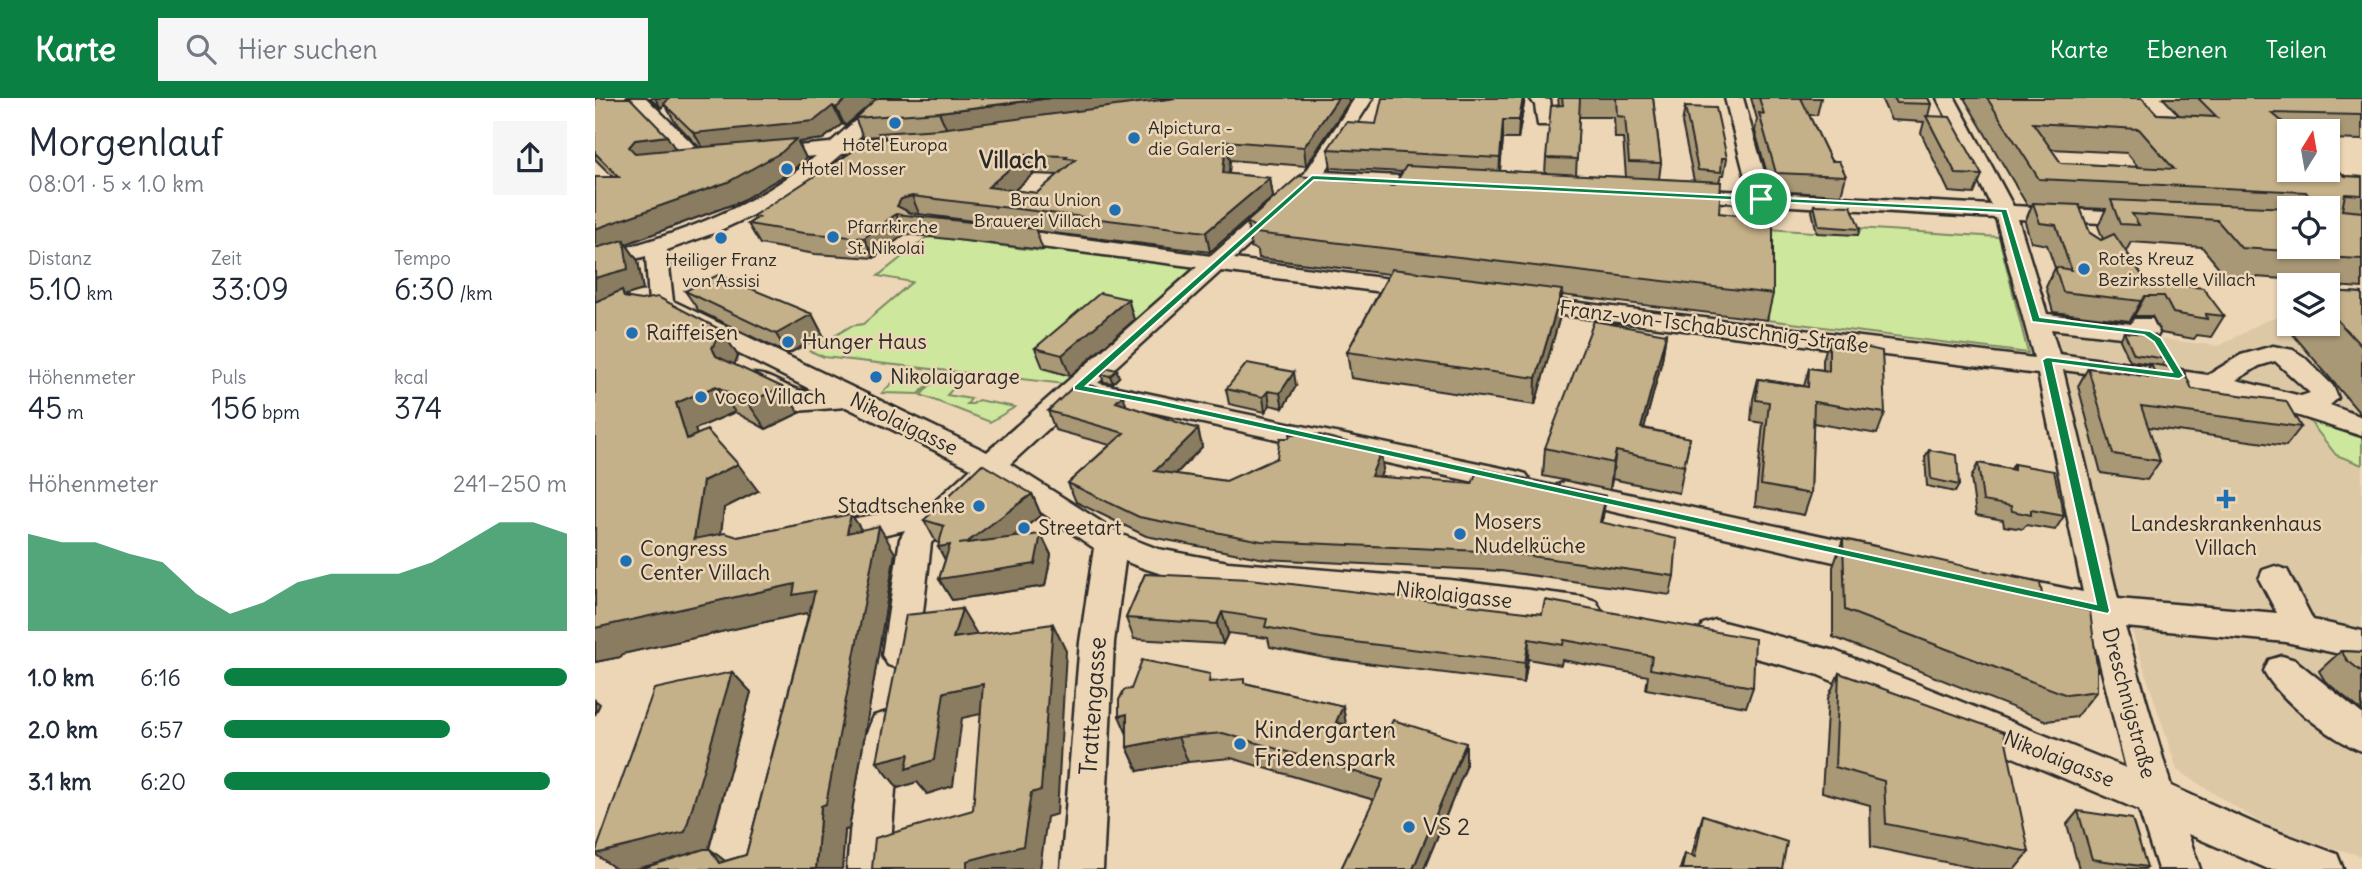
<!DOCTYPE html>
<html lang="de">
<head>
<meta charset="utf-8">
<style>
	:root { --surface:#fff; --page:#f6f6f7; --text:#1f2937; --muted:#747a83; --accent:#0b8043 }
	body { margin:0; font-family:Delius,sans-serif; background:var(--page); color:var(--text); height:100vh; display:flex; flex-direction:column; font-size:26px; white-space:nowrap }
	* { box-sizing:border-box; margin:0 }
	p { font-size:23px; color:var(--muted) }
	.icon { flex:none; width:38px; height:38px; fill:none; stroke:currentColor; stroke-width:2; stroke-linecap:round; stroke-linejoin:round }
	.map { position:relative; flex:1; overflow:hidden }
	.panel { display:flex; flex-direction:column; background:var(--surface); width:595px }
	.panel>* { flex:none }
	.needle { width:46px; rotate:11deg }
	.buttons { position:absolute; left:1682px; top:21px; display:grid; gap:14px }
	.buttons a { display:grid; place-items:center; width:63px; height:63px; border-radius:0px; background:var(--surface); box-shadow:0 2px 5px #0004; font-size:35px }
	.pin { position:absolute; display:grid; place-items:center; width:60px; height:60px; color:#fff; margin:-30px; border:4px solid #fff; border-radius:50%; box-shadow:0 2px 7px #0007 }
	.round { display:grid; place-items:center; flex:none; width:74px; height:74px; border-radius:0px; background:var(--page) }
	.overview { display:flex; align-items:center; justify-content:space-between; height:119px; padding:0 28px }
	h1 { font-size:38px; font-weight:600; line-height:52px }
	.metrics { display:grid; grid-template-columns:repeat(3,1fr); gap:10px; height:119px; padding:7px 28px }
	.metrics div { display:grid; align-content:center }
	.metrics b { font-size:30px; font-weight:600 }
	.metrics small { font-size:19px; font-weight:400 }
	.metrics p { font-size:19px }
	.chart { height:196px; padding:14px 28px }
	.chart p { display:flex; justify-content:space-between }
	.chart svg { width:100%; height:126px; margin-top:7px; fill:var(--accent); opacity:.7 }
	ul { padding:0 28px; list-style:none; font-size:23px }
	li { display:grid; grid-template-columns:112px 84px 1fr; align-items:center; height:52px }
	li i { height:18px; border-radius:9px; background:var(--accent) }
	header { display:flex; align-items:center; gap:42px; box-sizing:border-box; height:98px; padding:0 35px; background:var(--accent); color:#fff }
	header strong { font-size:33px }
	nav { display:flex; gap:38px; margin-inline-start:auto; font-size:24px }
	.search { width:490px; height:63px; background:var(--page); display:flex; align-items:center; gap:18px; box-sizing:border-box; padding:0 24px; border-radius:0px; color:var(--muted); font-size:26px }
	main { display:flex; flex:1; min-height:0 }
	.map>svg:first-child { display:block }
	.built { fill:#ddc8a6 }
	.green { fill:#cde79d; stroke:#7c8964; stroke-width:2 }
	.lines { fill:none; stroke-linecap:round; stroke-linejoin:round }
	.minor-casing { stroke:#2b2b2b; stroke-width:5 }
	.minor { fill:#edd6b5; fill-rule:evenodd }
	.wall { fill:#a99876; stroke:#2b2b2b; stroke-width:2; fill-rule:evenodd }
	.shaded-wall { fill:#8a7c60; stroke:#2b2b2b; stroke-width:2 }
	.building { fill:#c5b189; stroke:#2b2b2b; stroke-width:2; fill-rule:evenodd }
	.route { fill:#0b8043; stroke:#fff; stroke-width:2; fill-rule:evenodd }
	.poi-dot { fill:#1f6fb2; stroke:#edd6b5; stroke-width:2.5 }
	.labels { text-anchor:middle; stroke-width:5; stroke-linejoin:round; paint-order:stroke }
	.far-poi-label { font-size:18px; fill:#2b2b2b; stroke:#edd6b5; text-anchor:start }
	.street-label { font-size:21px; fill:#2b2b2b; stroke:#edd6b5 }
	.poi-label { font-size:21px; fill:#2b2b2b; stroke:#edd6b5; text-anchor:start }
	.far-district-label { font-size:23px; font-weight:bold; fill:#2b2b2b; stroke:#edd6b5 }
	.near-street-label { font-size:24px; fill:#2b2b2b; stroke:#edd6b5 }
	.near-poi-label { font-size:24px; fill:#2b2b2b; stroke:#edd6b5; text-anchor:start }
</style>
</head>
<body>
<header>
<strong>Karte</strong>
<div class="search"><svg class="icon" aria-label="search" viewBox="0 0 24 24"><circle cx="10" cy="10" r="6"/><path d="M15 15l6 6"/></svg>Hier suchen</div>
<nav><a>Karte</a><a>Ebenen</a><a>Teilen</a></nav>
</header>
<main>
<section class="panel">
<div class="overview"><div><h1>Morgenlauf</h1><p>08:01 · 5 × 1.0 km</p></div><a class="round"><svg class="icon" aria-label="share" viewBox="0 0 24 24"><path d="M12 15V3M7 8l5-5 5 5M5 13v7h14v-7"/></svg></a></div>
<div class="metrics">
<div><p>Distanz</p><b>5.10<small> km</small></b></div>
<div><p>Zeit</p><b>33:09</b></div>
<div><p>Tempo</p><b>6:30<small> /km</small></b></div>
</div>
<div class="metrics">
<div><p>Höhenmeter</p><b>45<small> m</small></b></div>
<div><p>Puls</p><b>156<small> bpm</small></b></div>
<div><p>kcal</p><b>374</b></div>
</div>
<div class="chart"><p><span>Höhenmeter</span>241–250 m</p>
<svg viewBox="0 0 160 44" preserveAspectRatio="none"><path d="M0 44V10L10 13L20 13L30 17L40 20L50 31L60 38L70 34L80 27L90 24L100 24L110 24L120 20L130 13L140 6L150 6L160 10V44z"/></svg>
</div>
<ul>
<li><b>1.0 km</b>6:16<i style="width:100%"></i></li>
<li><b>2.0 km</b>6:57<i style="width:66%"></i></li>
<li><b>3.1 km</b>6:20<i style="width:95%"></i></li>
</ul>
</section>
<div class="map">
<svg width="1767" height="771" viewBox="0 0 1767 771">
	<rect width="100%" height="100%" fill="#edd6b5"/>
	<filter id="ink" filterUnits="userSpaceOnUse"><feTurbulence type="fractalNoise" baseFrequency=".0143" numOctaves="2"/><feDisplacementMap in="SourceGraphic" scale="14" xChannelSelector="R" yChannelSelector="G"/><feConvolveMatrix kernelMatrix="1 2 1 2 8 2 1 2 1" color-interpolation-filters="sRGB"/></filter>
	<g filter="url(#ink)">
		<!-- built -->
		<path class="built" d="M1694 216V226H1732L1767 216V758L1680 734 1582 672 1457 287 1442 225 1624 248 1670 223Z"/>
		<!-- green -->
		<path class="green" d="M1261 130 1404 139 1433 255 1173 222V131L1263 137Z
			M339 139 446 153 454 146 606 165 541 222 511 215 449 271 479 279 470 286 229 259 215 253 256 228 268 226 317 184 283 178 331 140Z
			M306 276 339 280 324 296 287 295Z
			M341 280 365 283 352 297 376 301 372 306H378L383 302 420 309 395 324 326 297Z
			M1710 317 1767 337V367L1741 357Z"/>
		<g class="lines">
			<!-- minor casing -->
			<g class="minor-casing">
				<path id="minor" d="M32 0H51L111 59 114 63 111 67H97Z
					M286 0H306L260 43 299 40 308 46 306 50 246 56 219 79 171 111 119 135 72 152 78 203 392 354 602 169 407 144 396 137 399 132 407 130 616 158 710 75 760 0H778L730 74 841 80 848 82 851 86 848 90 722 85 639 161 826 185 834 187 838 192 834 197 826 199 626 173 503 285 921 373 931 376 936 383 931 390 921 393 488 299 415 366 527 437 563 451 633 464 855 482 989 499 1001 503 1006 512 1001 521 989 525C909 515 830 506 750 499 677 492 598 492 530 463L519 544 508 771H466L485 544 499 450 399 382 336 445 323 557 317 567 305 571 293 567 287 557 305 441 310 432 227 450 216 446 211 438 216 430 227 426 336 407 376 370 251 309 201 313 151 289 147 283 151 277C176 271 191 296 221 294L62 215 54 205 51 158 0 172V158C79 138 158 111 221 58L167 62 160 60 157 56 160 52 235 45Z
					M935 0 955 2 958 23 955 27H943L940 7Z
					M1130 0H1148L1175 95 1396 107 1342 0H1360L1418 108 1547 115 1558 121 1547 127 1423 121 1452 216 1536 226 1539 221H1557L1564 235 1561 240 1552 242 1456 231 1464 256 1613 277 1646 257 1678 248 1698 252 1709 259 1738 288 1743 300 1735 307 1767 319V338L1651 301 1573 286 1468 272 1523 501 1682 515 1664 481 1668 472 1680 468 1692 472 1718 522 1767 533V561L1691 544 1530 529 1576 688 1663 727 1742 756 1748 771H1673L1593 736 1605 771H1563L1544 712 1221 576 1108 546 1103 536 1108 526 1120 522 1240 553 1531 670 1494 522 1410 504 1398 500 1393 491 1398 482 1410 478 1488 494 1443 276 927 212 919 210 915 205 919 200 927 198 1439 260 1401 120 1079 101 1076 97 1079 93 1086 91 1154 94ZM1680 263 1715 295 1706 298 1641 282 1664 268Z
					M973 383 1283 450 1294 453 1299 462 1294 471 1283 474 962 401 958 394 962 387Z
					M1687 558 1700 562 1767 616V653C1737 642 1683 601 1669 573L1674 562Z
					M292 614 305 618 311 630 300 692 294 771H252C257 722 257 664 279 618Z"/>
			</g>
			<!-- minor -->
			<use href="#minor" class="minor"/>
		</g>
		<!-- wall -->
		<path class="wall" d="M0 0 80 52 105 50 80 24 70 7 66 10 54 0H753L754 4 711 68 635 62 634 76 675 80 678 99 615 154 441 133 448 152 310 136 279 160 220 156 165 146 153 126 160 121 158 118 287 41 285 38 268 39 260 20 267 13 250 28 247 26 228 41 203 44 211 60 197 73 144 104 31 146 43 163 48 192 31 197 33 200 126 232 143 258 139 267 187 289 204 315 171 331 140 314 100 331 102 337 163 393 129 410 126 436 143 439 256 416 266 432 300 455 254 731 250 732 247 771H45L59 766 137 574 156 594 114 751 130 763 151 757 213 518 211 515 27 556 26 559 0 564V79H18L0 61ZM438 76 463 77 442 95 419 93Z
			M930 0 923 41H908L905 73 950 75 951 60 964 8 963 0H1058L1066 65 1064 81 1099 83 1087 25 1090 9 1132 60 1129 77H1126L1124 84V115L1178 196 1172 222 967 197 965 218 940 307 756 280 752 254 794 176 664 160 663 153 656 149 652 124 799 88 807 74 736 70 733 51 781 26ZM984 19H1019L1020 40H1028L1031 79 981 77Z
			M1156 0H1226L1222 17H1214L1236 63 1251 78 1246 97 1177 93 1160 33 1162 21Z
			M1286 0H1333L1336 6 1333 18 1387 77 1379 96 1354 94 1326 35 1329 24 1296 22Z
			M1369 0H1547L1562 16 1584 17 1568 0H1767V42L1732 41V33H1694L1750 78 1767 79V190L1708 186 1705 182 1630 177 1607 149 1536 144 1531 153 1551 183 1629 218 1616 239 1602 237 1599 241 1566 235 1557 218H1539L1535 223 1458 214 1451 189 1460 170 1452 147 1436 144 1430 124 1437 107H1432ZM1456 51 1532 55 1543 69 1466 65ZM1485 110 1511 111 1503 128 1508 141 1506 142 1495 135ZM1694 110H1732L1694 149Z
			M1219 107 1265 131 1263 137 1222 135 1217 113Z
			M90 193 217 216 228 237 193 256 104 213Z
			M1732 193 1767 195V318L1690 227 1694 221V226H1732Z
			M533 201 539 222 475 278 448 270 440 250Z
			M1529 234 1571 261 1567 268 1535 263 1525 242Z
			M1071 236 1067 262 1049 330 1095 340 1084 395 1017 381 1015 392 948 378 950 350Z
			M1234 241 1290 315 1282 336 1218 325 1216 396 1209 417 1160 408 1168 325 1156 323 1158 301 1163 281 1209 288 1214 270 1228 272V262Z
			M1556 266 1597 291 1706 329 1691 348 1553 329 1565 363 1552 382 1506 375 1483 288 1493 270 1549 278Z
			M506 276 524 279 518 285 509 284Z
			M701 288 688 310 675 307 670 314 634 306 631 291Z
			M528 297 531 308 603 331 607 349 581 376 631 383 788 371 785 379 1011 398 1007 425 1079 478 1075 497 906 473 670 461 551 438 481 404 473 385 515 347 460 332 453 313Z
			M1334 352 1364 387 1360 394 1332 388 1330 359Z
			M1383 365 1416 371 1419 366 1469 418 1460 432 1431 427 1428 431 1409 428 1408 422 1381 417 1376 380Z
			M437 396 446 417 417 440 446 436 456 457 450 488 357 502 344 481 350 462 344 445 341 444 329 422Z
			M1248 441 1448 502 1502 593 1481 619 1452 623 1238 539V469Z
			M550 476 947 516 1158 589 1151 609 1051 591 1053 578 967 562 966 567 933 561 929 585 730 560 675 549 673 540 633 535 628 546 539 541 531 520Z
			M1746 553 1767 554V613L1730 583 1724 573Z
			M1244 575 1434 754 1420 771H1384L1276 749 1275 707 1227 694 1233 600Z
			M618 584 650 585 748 608 751 627 790 638 871 645V669L829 771H746L779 702 636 660 593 664 543 673 532 649Z
			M1483 713 1552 769 1550 771H1484L1472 726Z
			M1108 717 1187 771H1085L1090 756 1097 758 1102 736Z"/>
		<!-- shaded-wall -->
		<path class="shaded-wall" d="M60 0H77L66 10Z
			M253 0H283L250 28 241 10Z
			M456 0H603L352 32 344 14Z
			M743 0H753L754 4 711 68 709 49Z
			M928 0H930L923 41 924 22Z
			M238 8 247 26 228 41 203 44 211 60 197 73 144 104 31 146 43 163 48 192 31 197 46 218 0 205V131L110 54 99 35Z
			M908 22V41L904 80 905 60Z
			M72 38 84 57 46 68 34 49 40 42Z
			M631 43 635 62 632 95 628 75Z
			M431 57 438 76 400 109 393 89Z
			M675 80 678 99 615 154 611 134Z
			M317 98 325 118 306 116 302 108 306 101Z
			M301 116 310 136 279 160 269 140Z
			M967 192 965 218 940 307 941 280Z
			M1550 198 1539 218 1535 223 1546 203Z
			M533 201 539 222 475 278 467 257Z
			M217 216 228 237 193 256 181 236Z
			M126 232 143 258 135 276 121 258 117 250Z
			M1071 236 1067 262 1042 357 1046 330Z
			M522 272 524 279 518 285 515 278Z
			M699 274 701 288 688 310 685 295Z
			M121 288 140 314 100 331 112 368 92 341 81 305Z
			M187 289 204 315 171 331 153 305Z
			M673 293 675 307 670 314 668 299Z
			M528 297 534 315 521 304Z
			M603 331 607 349 566 391 560 373Z
			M786 353 788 371 778 396 776 378Z
			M1021 353 1017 381 1015 392 1018 365Z
			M143 366 163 393 129 410 122 468 99 441 108 383Z
			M437 396 446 417 382 466 364 446Z
			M1011 398 1008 417 1002 443 1005 424Z
			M256 416 273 442 252 435Z
			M284 428 300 455 254 731 250 732 247 771H221L226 708Z
			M446 436 456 457 450 488 357 502 344 481Z
			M355 447V471L343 449Z
			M200 486 220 493 218 524 211 515 27 556 26 559 0 564V529Z
			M367 511 383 538 358 540Z
			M627 514 633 535 628 546 622 526Z
			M458 526 471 553 462 716 452 719 445 771H372V763Z
			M934 541 933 561 929 585 930 565Z
			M137 574 156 594 113 753 40 771H21L0 756Z
			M388 586 404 612 367 620 358 688 332 696 322 684 303 690 282 664 314 656 349 594Z
			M0 602 5 606 0 617Z
			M748 608 752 633 741 624Z
			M532 616 535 643 524 618Z
			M583 639 593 664 543 673 532 649Z
			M871 645V669L829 771H818Z
			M115 751 140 771 124 765Z"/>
		<!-- building -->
		<path class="building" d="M0 0H35L72 38 40 42 34 49 40 55 201 41 187 54 133 84 0 131V79H24L0 55Z
			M74 0H253L241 10 238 8 219 23 99 35 69 6Z
			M282 0H456L344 14 260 20Z
			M582 0H743L709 49 631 43 628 75 675 80 611 134 317 98 306 101 302 108 316 115 441 131 301 116 269 140 209 135 153 126 164 119 158 118 258 53 257 50 292 40 284 35 345 31ZM431 57 472 58 470 60 481 61 442 95 393 89Z
			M787 0H928L924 22H908L905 60 733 51 751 24 781 26Z
			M967 0H985L982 61 951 60 956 8 968 7Z
			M1021 0H1058L1066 65 1034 64 1030 19 1022 18Z
			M1164 0H1206L1236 63H1244L1251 78 1181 75 1164 15 1169 16Z
			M1299 0H1333L1336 6 1302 5Z
			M1392 0H1547L1562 16 1622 19 1603 0H1767V17L1677 15 1698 33H1694V72H1732V63L1750 78 1767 79V97L1750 96 1747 112 1767 114V161L1727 159 1723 155 1646 150 1622 122 1537 116 1544 127 1525 126 1516 102 1694 110V149H1732V110H1711L1713 97 1711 94 1444 81ZM1438 25 1544 31 1579 71 1466 65Z
			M1090 9 1121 10 1132 60H1127L1126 74 1103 72Z
			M1331 18 1355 19 1387 77 1361 76Z
			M811 68 1126 84 1124 115 1178 121V196L660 135 661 130 652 124 704 78 799 88Z
			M1438 105 1484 107 1495 135 1506 142 1519 136 1551 183 1608 190 1629 218 1611 216 1612 221 1578 215 1569 198H1550L1546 203 1468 194 1460 169 1476 172 1461 127 1445 125Z
			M1219 107 1256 108 1265 131 1224 128Z
			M29 142 33 171 0 180V150Z
			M797 171 967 192 941 280 752 254Z
			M123 177 217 216 181 236 90 193Z
			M27 192 29 199 46 202 63 199 126 232 117 250 121 258 187 289 153 305 121 288 81 305 92 341 112 332 143 366 108 383 99 441 130 435 143 439 256 416 252 435 284 428 231 706 226 708 221 771H45L109 751H115L124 765 151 757 220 493 198 497 200 486 0 530V204Z
			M1732 193 1767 195V249L1732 211Z
			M505 195 533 201 467 257 440 250Z
			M999 223 1071 236 1046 330 1095 340 1089 368 1021 353 1018 365 950 350Z
			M1529 234 1560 237 1571 261 1539 256Z
			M1234 241 1287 253 1290 315 1219 304 1216 396 1166 387 1174 304 1161 302 1163 281 1213 289 1214 270 1234 273Z
			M652 265 699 274 685 295 673 293 668 299 631 291Z
			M1556 266 1588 271 1597 291 1691 303 1706 329 1546 308 1565 363 1518 356 1493 270 1562 280Z
			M513 270 522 272 515 278 506 276Z
			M482 285H487L528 297 521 304 603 331 560 373 631 383 682 360 685 340H694L695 336 725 337 786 353 776 378 877 386 883 370 1011 398 1005 424 1082 441 1079 478 907 454 666 443 544 419 473 385 529 335 453 313Z
			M1334 352 1362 357 1364 387 1336 381Z
			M1383 365 1419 372V366L1459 373 1469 418 1436 412V417L1417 413 1416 408 1388 403Z
			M387 366 437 396 371 445 364 446 446 436 440 466 344 481 355 447 343 449 349 428 329 422Z
			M1248 441 1445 485 1448 502 1495 513 1502 569V593L1472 597 1250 512Z
			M550 476 655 481 947 516 950 502 1160 541 1158 589 1055 571 1057 558 969 542 968 547 934 541 930 565 726 540 670 529 672 521 627 514 622 526 531 520Z
			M367 511 358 540 458 526 446 692 436 695 428 748 372 763V771H277L280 740 378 712 388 586 349 594 339 662 311 671 314 656 282 664 311 517Z
			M1746 553 1767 554V574L1752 562Z
			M547 562 615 576 614 584 649 581V585L748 608 741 624 790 638 798 622 871 645 818 771H746L788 682 628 635 583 639 532 649V616L524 618V602L529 592 536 591Z
			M137 574 90 734 0 756 59 591Z
			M1244 575 1409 634 1434 754 1291 726 1289 683 1240 669Z
			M1483 713 1537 721 1552 769 1497 761Z
			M1108 717 1192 744 1187 771H1087L1090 756 1100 759Z"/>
	</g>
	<!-- route -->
	<path class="route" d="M717 77 1412 111 1445 219 1555 233 1566 240 1589 278 1584 281 1458 265 1515 513 1513 516 560 307 479 292V288ZM719 82 1406 115 1437 224 1549 237 1559 244 1577 274 1452 259 1447 262 1501 506 560 301 491 288Z"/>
	<!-- markers -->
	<g class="poi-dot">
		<circle cx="300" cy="25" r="7"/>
		<circle cx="539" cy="40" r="7"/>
		<circle cx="192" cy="71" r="7"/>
		<circle cx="520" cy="112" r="7"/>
		<circle cx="238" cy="139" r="7"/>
		<circle cx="126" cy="140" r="7"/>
		<circle cx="1489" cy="171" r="7"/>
		<circle cx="37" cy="235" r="7"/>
		<circle cx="193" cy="244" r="7"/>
		<circle cx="281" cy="279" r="7"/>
		<circle cx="106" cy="299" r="7"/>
		<path d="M1627.5 390.5h7v7h7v7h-7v7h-7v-7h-7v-7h7z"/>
		<circle cx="384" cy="408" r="7"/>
		<circle cx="429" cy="430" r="7"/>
		<circle cx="865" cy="436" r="7"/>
		<circle cx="31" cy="463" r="7"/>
		<circle cx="645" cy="646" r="7"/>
		<circle cx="814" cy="729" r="7"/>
	</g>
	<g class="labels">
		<!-- far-poi labels -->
		<g class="far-poi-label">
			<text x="553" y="36">Alpictura -<tspan x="553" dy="21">die Galerie</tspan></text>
			<text x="300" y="53" text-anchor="middle">Hotel Europa</text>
			<text x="206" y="77">Hotel Mosser</text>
			<text x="506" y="108" text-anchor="end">Brau Union<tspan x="506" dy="21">Brauerei Villach</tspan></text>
			<text x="252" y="135">Pfarrkirche<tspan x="252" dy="21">St. Nikolai</tspan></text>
			<text x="1503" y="167">Rotes Kreuz<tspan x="1503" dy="21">Bezirksstelle Villach</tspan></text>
			<text x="126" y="168" text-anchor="middle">Heiliger Franz<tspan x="126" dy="21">von Assisi</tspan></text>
		</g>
		<!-- street labels -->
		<g class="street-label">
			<text transform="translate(1119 229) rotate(7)" y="7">Franz-von-Tschabuschnig-Straße</text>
			<text transform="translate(309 326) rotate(26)" y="7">Nikolaigasse</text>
			<text transform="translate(859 497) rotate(6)" y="7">Nikolaigasse</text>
			<text transform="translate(1534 605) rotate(75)" y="7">Dreschnigstraße</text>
			<text transform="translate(1464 661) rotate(22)" y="7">Nikolaigasse</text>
		</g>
		<!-- poi labels -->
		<g class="poi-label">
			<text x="51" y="242">Raiffeisen</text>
			<text x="207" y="251">Hunger Haus</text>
			<text x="295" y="286">Nikolaigarage</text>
			<text x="120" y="306">voco Villach</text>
			<text x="370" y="415" text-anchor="end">Stadtschenke</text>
			<text x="879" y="431">Mosers<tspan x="879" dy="24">Nudelküche</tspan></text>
			<text x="1631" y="433" text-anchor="middle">Landeskrankenhaus<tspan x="1631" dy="24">Villach</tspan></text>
			<text x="443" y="437">Streetart</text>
			<text x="45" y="458">Congress<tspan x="45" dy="24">Center Villach</tspan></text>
		</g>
		<!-- far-district labels -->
		<g class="far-district-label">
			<text x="418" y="70">Villach</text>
		</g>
		<!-- near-street labels -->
		<g class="near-street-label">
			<text transform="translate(498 608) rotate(-86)" y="8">Trattengasse</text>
		</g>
		<!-- near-poi labels -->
		<g class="near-poi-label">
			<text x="659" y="640">Kindergarten<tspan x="659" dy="28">Friedenspark</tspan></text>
			<text x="828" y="737">VS 2</text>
		</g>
	</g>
</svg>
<div class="buttons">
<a><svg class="needle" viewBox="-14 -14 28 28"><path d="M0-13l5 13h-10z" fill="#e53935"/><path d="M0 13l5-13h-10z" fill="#747a83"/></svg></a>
<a><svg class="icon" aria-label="locate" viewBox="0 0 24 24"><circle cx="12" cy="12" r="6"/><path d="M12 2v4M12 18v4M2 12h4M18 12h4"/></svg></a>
<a><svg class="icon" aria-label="layers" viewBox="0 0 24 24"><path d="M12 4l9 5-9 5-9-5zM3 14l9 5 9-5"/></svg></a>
</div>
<div class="pin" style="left:1166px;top:101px;background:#1e9e55"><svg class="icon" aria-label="arrive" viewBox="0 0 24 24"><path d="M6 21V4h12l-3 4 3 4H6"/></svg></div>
</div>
</main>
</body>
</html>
